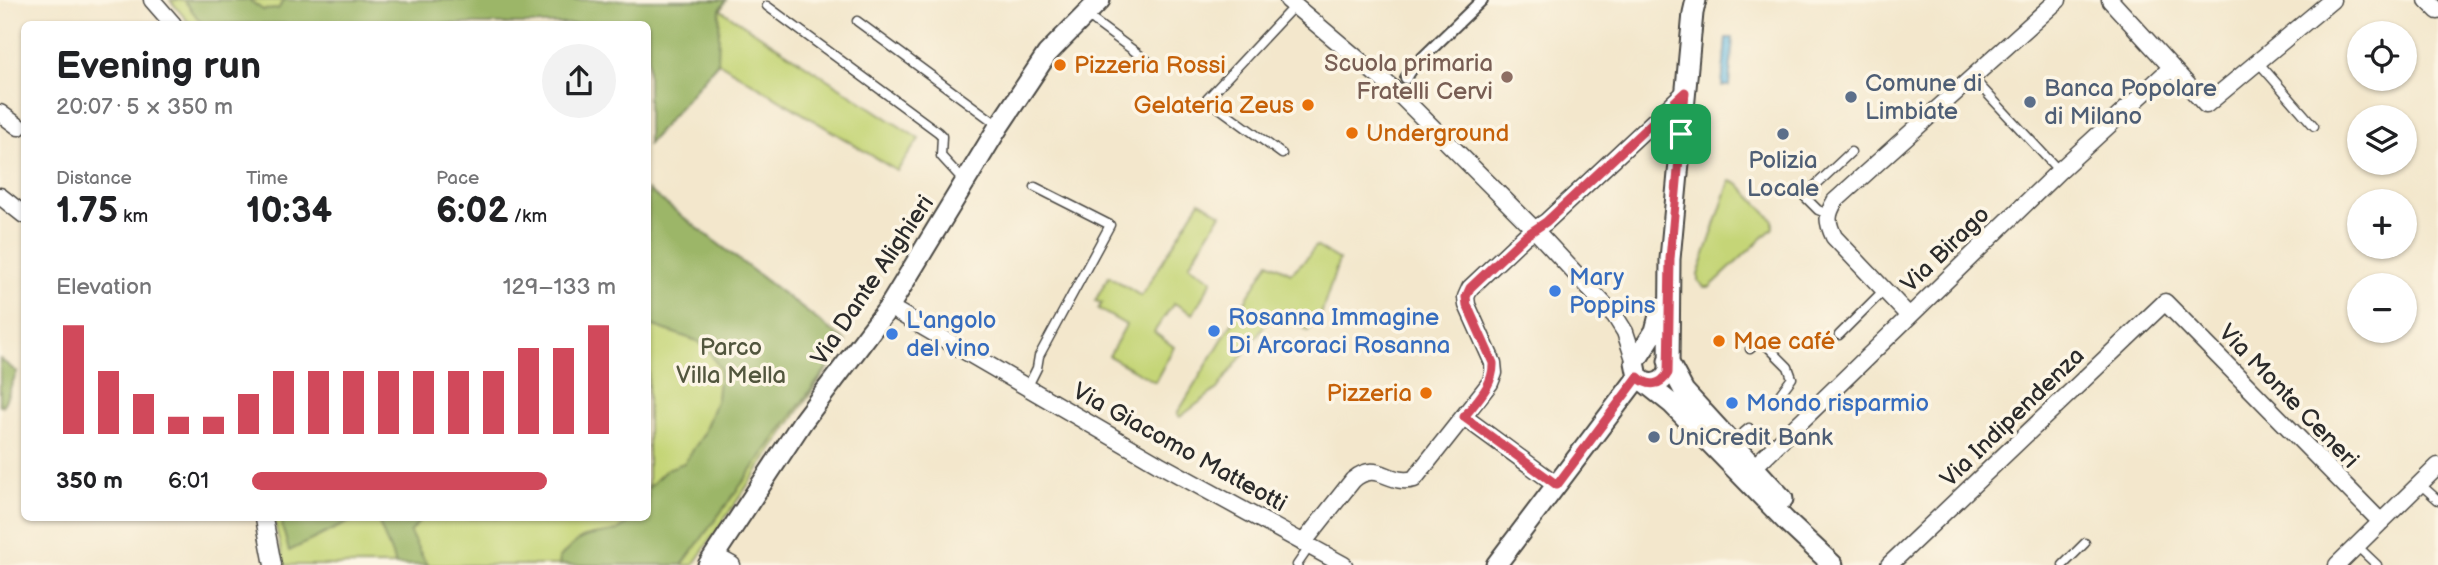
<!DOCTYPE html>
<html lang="en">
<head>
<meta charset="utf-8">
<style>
	:root { --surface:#fff; --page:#f2f2f2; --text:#202124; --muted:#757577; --accent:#d1495b }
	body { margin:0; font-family:"Balsamiq Sans",sans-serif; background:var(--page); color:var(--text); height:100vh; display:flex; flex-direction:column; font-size:26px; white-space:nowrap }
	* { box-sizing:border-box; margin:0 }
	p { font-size:23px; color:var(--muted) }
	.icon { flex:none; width:38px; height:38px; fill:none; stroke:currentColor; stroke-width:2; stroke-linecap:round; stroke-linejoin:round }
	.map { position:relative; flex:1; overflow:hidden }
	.sheet { position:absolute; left:21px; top:21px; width:630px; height:500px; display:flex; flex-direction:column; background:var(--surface); border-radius:10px; box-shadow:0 2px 5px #0004 }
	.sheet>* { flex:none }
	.fabs { position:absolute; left:2347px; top:21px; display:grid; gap:14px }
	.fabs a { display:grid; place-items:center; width:70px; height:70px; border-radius:50%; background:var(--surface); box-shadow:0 2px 5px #0004; font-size:35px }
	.pin { position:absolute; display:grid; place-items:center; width:60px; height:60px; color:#fff; margin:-30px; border-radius:14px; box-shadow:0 4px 10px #0006 }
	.round { display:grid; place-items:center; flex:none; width:74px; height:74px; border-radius:37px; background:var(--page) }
	.headline { display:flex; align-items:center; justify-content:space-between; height:119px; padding:0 35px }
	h1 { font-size:38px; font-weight:700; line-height:52px }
	.stats { display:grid; grid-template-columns:repeat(3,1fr); gap:10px; height:119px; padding:7px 35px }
	.stats div { display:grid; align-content:center }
	.stats b { font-size:35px; font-weight:700 }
	.stats small { font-size:19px; font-weight:400 }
	.stats p { font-size:19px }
	.chart { height:196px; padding:14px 35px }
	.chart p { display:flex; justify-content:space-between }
	.chart svg { width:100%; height:126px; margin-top:7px; stroke:var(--accent); stroke-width:6 }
	ul { padding:0 35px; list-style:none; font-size:23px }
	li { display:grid; grid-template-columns:112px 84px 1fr; align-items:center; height:52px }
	li i { height:18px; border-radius:9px; background:var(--accent) }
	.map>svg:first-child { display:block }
	.green { fill:#c5d577; stroke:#788051; stroke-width:2 }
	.forest { fill:#9cb668; stroke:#64704a; stroke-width:2 }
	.water { fill:#68bbe4; stroke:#4a7388; stroke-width:2 }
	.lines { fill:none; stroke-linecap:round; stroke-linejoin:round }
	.service-casing { stroke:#494743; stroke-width:11 }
	.pedestrian-casing { stroke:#494743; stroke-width:14 }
	.minor-casing { stroke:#494743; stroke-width:19 }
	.tertiary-casing { stroke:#494743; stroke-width:23 }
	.service { stroke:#fff; stroke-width:8 }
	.pedestrian { stroke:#fff; stroke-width:10 }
	.minor { stroke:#fff; stroke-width:16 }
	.tertiary { stroke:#fff; stroke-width:19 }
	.route-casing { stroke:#fff; stroke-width:14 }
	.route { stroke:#d1495b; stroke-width:9 }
	.food-dot { fill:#e8710a; stroke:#fcf5e5; stroke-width:2.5 }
	.education-dot { fill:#8d6e63; stroke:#fcf5e5; stroke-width:2.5 }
	.service-dot { fill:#5c6f8a; stroke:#fcf5e5; stroke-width:2.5 }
	.shop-dot { fill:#3f7fe0; stroke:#fcf5e5; stroke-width:2.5 }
	.labels { text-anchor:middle; stroke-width:7; stroke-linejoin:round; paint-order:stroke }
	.education-label { font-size:24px; fill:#785e54; stroke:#fcf5e5; text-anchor:end }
	.food-label { font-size:24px; fill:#c56008; stroke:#fcf5e5; text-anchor:start }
	.service-label { font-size:24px; fill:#4e5e75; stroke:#fcf5e5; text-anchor:start }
	.street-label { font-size:24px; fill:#2b2b2b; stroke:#fcf5e5 }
	.shop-label { font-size:24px; fill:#366cbe; stroke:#fcf5e5; text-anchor:start }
	.park-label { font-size:24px; fill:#52563e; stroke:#fcf5e5 }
</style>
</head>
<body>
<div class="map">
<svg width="2438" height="565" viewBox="0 0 2438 565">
	<rect width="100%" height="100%" fill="#fcf5e5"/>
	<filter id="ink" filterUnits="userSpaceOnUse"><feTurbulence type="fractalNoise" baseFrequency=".0143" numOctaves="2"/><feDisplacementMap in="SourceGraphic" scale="14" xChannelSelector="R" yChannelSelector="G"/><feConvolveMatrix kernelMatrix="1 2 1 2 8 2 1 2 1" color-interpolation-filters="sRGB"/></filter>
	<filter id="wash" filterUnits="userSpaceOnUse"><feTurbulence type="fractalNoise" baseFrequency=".00686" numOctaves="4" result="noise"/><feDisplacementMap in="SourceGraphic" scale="28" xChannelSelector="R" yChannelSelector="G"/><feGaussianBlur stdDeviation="1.57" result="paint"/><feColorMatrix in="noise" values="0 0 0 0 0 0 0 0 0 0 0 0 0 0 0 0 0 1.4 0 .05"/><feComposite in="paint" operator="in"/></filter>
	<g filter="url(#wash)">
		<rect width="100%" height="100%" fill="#f3e7cc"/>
		<!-- green -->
		<path class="green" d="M170 0H726L721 10 919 139 897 171 718 62 648 144V24H190Z
			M1730 181 1738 183 1773 220V228L1710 287H1704L1698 281V275Z
			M648 190 846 342 693 565H284L274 518H648Z
			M1200 201 1221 214 1189 265 1212 280 1193 314 1174 303 1154 332 1174 347 1155 382 1109 356 1126 325 1098 309 1102 303 1095 301 1109 276 1141 296Z
			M1316 246 1339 260 1320 318 1308 331 1276 310 1217 389 1180 417 1177 414 1269 262 1291 273 1304 261Z"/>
		<!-- forest -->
		<path class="forest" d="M184 0H249L263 10 278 9 284 0H726L720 9 718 62 648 144V24H202Z
			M648 190 846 342 682 565H560L559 558C566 552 576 539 585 537 603 531 619 537 632 518H648V488L667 469 684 463 703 435 717 398 720 369 708 350 697 341 648 324Z
			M0 359 17 372 3 406 0 405Z
			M280 518H357L289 551Z
			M377 518H422L410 533 427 565H396Z"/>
		<!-- water -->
		<path class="water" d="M1726 38H1733L1729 86H1722Z"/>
	</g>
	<g filter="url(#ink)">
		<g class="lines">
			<!-- service casing -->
			<g class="service-casing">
				<path id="service" d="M767 6 938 132 942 136 941 156 964 181
					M1087 16 1149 62
					M857 21 998 125
					M2258 62 2314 126
					M1971 76 2059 171
					M1282 154 1207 99 1295 5
					M1828 214 1818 210 1804 196 1851 152
					M1839 335 1884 290
					M1750 349 1761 340 1788 367 1792 378 1774 402
					M1027 388 1037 368 1039 356 1110 225 1035 187
					M1731 443 1749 428
					M2420 484 2438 500
					M2357 546 2377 565
					M1297 565 1310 546
					M2063 565 2085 543"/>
			</g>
			<!-- pedestrian casing -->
			<g class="pedestrian-casing">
				<path id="pedestrian" d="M1406 78 1413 67 1482 0"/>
			</g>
			<!-- minor casing -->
			<g class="minor-casing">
				<path id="minor" d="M152 0 173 24
					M1288 0 1397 92 1534 229 1615 316 1625 332 1635 362
					M2110 0 2206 105 2332 0
					M2427 0 2438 11
					M0 113 19 127
					M0 196 24 215
					M889 307 1159 464 1344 565
					M1909 316 1834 237C1827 222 1826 216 1835 201L2058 0
					M1464 417 1557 485
					M1754 467 2059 171 2171 68
					M264 518 273 565
					M1303 543 1353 480C1378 459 1388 486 1414 479L1490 383 1494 373 1493 363 1467 305 1466 297 1470 288 1525 236 1546 222 1685 92
					M714 555 732 565
					M1889 565 2165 302 2381 522
					M2337 565 2438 466"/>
			</g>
			<!-- tertiary casing -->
			<g class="tertiary-casing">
				<path id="tertiary" d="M1661 308 1655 331 1635 362 1638 377 1672 404 1786 521 1833 565
					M1668 361 1684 391 1783 499
					M1644 382C1656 386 1666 381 1669 369L1670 259 1693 13 1696 0
					M708 565 803 421 889 307 999 126 1047 54 1100 0
					M1496 565 1638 377"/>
			</g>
			<!-- service -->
			<use href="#service" class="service"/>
			<!-- pedestrian -->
			<use href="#pedestrian" class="pedestrian"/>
			<!-- minor -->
			<use href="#minor" class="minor"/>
			<!-- tertiary -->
			<use href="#tertiary" class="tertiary"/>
		</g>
	</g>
	<g class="lines" filter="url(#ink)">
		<!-- route casing -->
		<g class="route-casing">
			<path id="route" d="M1685 92 1670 259 1668 373C1661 386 1648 387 1638 377L1557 485 1464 417C1477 400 1494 385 1493 363L1467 305 1466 297 1470 288 1525 236 1546 222Z"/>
		</g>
		<!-- route -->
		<use href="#route" class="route"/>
	</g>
	<!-- markers -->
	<g class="food-dot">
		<circle cx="1060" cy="65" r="7"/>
		<circle cx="1308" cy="105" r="7"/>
		<circle cx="1352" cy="133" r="7"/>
		<circle cx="1719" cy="341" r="7"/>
		<circle cx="1426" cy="393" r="7"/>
	</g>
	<circle class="education-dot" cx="1507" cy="77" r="7"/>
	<g class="service-dot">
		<circle cx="1851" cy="97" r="7"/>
		<circle cx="2030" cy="102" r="7"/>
		<circle cx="1783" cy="134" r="7"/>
		<circle cx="1654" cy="437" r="7"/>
	</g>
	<g class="shop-dot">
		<circle cx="1555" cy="291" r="7"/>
		<circle cx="1214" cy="331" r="7"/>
		<circle cx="892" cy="334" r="7"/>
		<circle cx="1732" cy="403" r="7"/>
	</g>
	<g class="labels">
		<!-- education labels -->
		<g class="education-label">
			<text x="1493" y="71">Scuola primaria<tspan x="1493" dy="28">Fratelli Cervi</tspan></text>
		</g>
		<!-- food labels -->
		<g class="food-label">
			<text x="1074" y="73">Pizzeria Rossi</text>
			<text x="1294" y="113" text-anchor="end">Gelateria Zeus</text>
			<text x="1366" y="141">Underground</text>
			<text x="1733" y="349">Mae café</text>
			<text x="1412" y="401" text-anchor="end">Pizzeria</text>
		</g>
		<!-- service labels -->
		<g class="service-label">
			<text x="1865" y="91">Comune di<tspan x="1865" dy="28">Limbiate</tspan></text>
			<text x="2044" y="96">Banca Popolare<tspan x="2044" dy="28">di Milano</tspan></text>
			<text x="1783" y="168" text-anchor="middle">Polizia<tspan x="1783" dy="28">Locale</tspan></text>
			<text x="1668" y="445">UniCredit Bank</text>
		</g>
		<!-- street labels -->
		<g class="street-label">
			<text transform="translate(1945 249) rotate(-44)" y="8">Via Birago</text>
			<text transform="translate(872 280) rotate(-56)" y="8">Via Dante Alighieri</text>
			<text transform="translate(2289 396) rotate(46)" y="8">Via Monte Ceneri</text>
			<text transform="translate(2012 417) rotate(-44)" y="8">Via Indipendenza</text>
			<text transform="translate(1180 447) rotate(29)" y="8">Via Giacomo Matteotti</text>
		</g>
		<!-- shop labels -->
		<g class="shop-label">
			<text x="1569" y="285">Mary<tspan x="1569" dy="28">Poppins</tspan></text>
			<text x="1228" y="325">Rosanna Immagine<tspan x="1228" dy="28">Di Arcoraci Rosanna</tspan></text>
			<text x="906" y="328">L'angolo<tspan x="906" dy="28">del vino</tspan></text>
			<text x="1746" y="411">Mondo risparmio</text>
		</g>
		<!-- park labels -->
		<g class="park-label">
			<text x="731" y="355">Parco<tspan x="731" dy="28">Villa Mella</tspan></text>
		</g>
	</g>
</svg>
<div class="fabs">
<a><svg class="icon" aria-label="locate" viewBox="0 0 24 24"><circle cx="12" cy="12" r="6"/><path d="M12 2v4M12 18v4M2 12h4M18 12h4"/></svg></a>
<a><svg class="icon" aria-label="layers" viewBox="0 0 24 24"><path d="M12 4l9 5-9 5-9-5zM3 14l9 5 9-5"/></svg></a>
<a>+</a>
<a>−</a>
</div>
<div class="pin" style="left:1681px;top:134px;background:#1e9e55"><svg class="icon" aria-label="arrive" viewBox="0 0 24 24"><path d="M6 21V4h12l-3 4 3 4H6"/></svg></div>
<section class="sheet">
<div class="headline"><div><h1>Evening run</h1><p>20:07 · 5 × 350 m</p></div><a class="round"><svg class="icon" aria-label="share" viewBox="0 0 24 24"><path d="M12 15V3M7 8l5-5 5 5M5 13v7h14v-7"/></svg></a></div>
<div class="stats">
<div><p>Distance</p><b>1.75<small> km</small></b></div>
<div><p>Time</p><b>10:34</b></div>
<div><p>Pace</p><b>6:02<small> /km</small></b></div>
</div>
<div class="chart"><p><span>Elevation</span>129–133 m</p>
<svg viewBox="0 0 160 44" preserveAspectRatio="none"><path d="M5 44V6M15 44V22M25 44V30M35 44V38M45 44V38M55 44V30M65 44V22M75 44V22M85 44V22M95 44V22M105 44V22M115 44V22M125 44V22M135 44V14M145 44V14M155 44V6"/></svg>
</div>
<ul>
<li><b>350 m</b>6:01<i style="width:81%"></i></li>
</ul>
</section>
</div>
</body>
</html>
